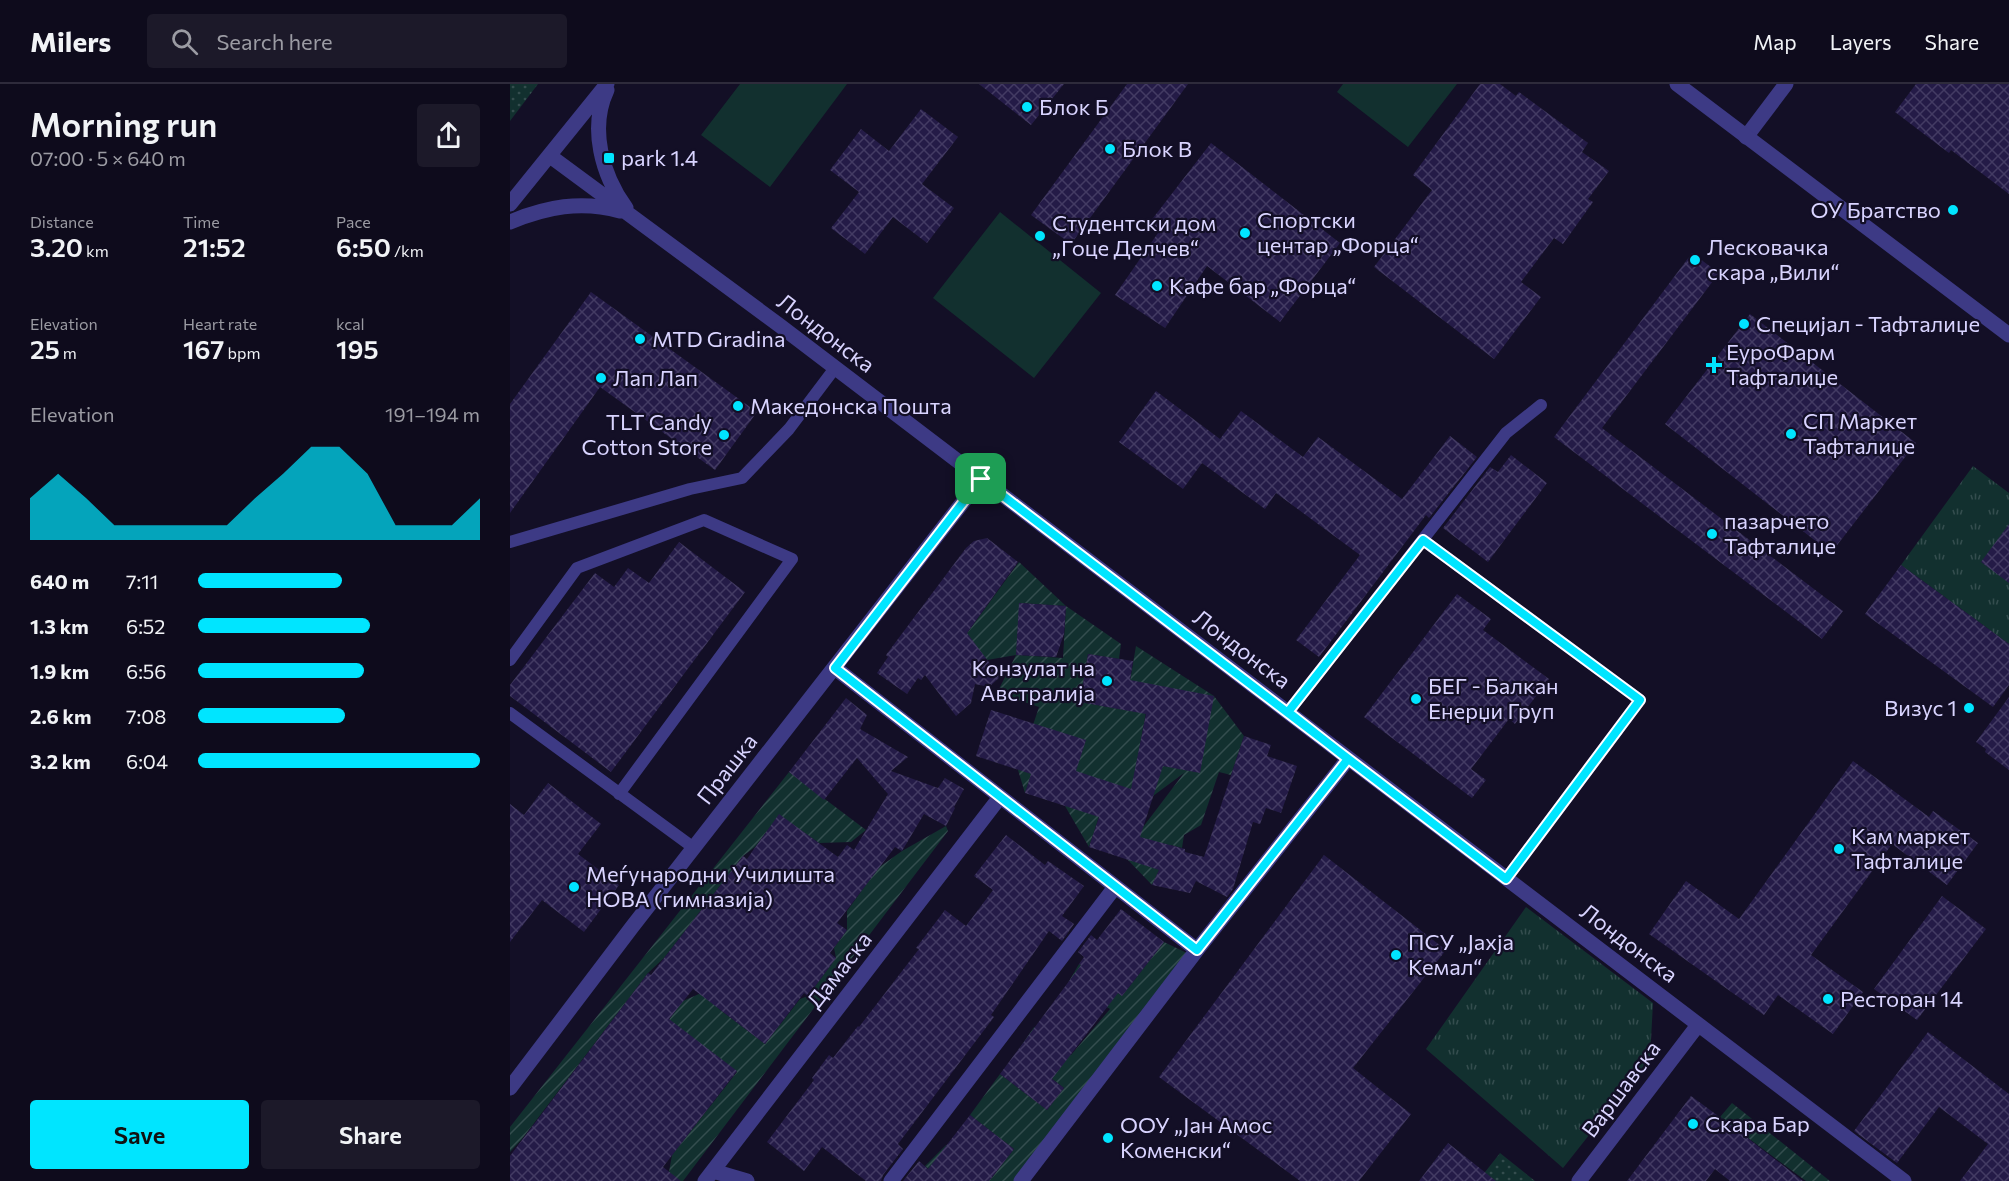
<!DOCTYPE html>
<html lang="en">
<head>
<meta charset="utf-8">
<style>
	:root { --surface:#0e0b1c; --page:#1c1929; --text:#f1f3f6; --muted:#9b9ba3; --line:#2e2b3b; --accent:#00e5ff }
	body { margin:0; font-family:Commissioner,sans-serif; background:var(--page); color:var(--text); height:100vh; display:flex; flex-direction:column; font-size:22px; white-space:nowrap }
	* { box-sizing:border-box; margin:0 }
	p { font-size:20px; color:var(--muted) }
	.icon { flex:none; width:33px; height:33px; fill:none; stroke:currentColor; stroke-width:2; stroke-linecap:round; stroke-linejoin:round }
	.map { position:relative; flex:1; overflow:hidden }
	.details { display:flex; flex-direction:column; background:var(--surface); width:510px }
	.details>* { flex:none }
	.pin { position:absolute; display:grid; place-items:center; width:51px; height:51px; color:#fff; margin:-26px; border-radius:12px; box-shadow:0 3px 9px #0006 }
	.round { display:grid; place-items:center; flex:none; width:63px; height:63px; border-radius:6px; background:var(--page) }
	.headline { display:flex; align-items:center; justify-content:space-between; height:102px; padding:0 30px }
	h1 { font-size:33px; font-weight:600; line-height:45px }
	.figures { display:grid; grid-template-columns:repeat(3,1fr); gap:9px; height:102px; padding:6px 30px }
	.figures div { display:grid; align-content:center }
	.figures b { font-size:26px; font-weight:600 }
	.figures small { font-size:16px; font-weight:400 }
	.figures p { font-size:16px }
	.chart { height:168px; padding:12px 30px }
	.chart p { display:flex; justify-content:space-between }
	.chart svg { width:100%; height:108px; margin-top:6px; fill:var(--accent); opacity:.7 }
	.primary-button { display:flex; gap:12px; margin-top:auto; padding:12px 30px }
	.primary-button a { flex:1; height:69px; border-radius:6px; background:var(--accent); color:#111; font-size:24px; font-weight:600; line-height:69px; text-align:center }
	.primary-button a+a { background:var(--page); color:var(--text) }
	ul { padding:0 30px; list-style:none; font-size:20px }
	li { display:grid; grid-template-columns:96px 72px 1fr; align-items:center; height:45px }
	li i { height:15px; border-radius:8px; background:var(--accent) }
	header { display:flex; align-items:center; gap:36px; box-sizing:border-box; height:84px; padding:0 30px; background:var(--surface); border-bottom:2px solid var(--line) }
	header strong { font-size:28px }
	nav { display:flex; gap:33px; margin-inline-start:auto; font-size:21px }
	.search { width:420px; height:54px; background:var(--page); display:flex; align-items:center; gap:15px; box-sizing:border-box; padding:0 21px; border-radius:6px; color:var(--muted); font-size:22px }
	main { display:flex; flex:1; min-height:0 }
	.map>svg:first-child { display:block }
	.grass { fill:url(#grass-tufts) }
	.park { fill:url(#park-dots) }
	.garden { fill:url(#garden-furrows); fill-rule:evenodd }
	.pitch { fill:#12302f }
	.building { fill:url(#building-cross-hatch) }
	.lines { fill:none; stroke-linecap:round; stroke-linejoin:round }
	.service { stroke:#3d3a85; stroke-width:12 }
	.minor { stroke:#3d3a85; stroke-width:15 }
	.tertiary { stroke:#3d3a85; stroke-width:15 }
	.route-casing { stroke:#fff; stroke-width:12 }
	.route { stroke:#00e5ff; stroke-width:8 }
	.poi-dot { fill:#00e5ff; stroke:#130f26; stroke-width:2 }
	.labels { text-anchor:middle; stroke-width:4.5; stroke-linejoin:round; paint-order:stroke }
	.poi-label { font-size:22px; fill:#d9d4ff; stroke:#130f26; text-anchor:start }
	.street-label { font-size:22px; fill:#d9d4ff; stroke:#130f26 }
</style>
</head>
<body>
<header>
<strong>Milers</strong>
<div class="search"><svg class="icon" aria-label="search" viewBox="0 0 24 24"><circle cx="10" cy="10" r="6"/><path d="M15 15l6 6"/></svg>Search here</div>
<nav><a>Map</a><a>Layers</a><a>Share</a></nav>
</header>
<main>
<section class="details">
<div class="headline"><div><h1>Morning run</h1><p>07:00 · 5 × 640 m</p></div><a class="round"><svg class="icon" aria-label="share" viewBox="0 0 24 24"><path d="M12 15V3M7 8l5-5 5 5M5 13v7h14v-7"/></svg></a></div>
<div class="figures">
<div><p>Distance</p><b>3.20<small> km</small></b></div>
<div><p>Time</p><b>21:52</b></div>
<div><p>Pace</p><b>6:50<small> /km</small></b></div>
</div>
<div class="figures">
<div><p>Elevation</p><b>25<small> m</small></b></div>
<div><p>Heart rate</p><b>167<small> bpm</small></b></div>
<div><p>kcal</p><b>195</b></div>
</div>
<div class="chart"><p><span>Elevation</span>191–194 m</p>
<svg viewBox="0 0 160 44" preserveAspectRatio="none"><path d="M0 44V27L10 17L20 27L30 38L40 38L50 38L60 38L70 38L80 27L90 17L100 6L110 6L120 17L130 38L140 38L150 38L160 27V44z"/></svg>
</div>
<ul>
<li><b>640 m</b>7:11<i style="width:51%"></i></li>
<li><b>1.3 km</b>6:52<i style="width:61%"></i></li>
<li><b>1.9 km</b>6:56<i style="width:59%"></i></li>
<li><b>2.6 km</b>7:08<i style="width:52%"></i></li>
<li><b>3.2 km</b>6:04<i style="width:100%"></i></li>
</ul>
<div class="primary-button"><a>Save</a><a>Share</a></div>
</section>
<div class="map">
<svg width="1499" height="1097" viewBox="0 0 1499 1097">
	<defs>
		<pattern id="grass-tufts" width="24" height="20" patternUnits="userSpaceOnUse" patternTransform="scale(1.5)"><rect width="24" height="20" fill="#12302f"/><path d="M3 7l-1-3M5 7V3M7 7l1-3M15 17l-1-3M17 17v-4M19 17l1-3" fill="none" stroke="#344d4e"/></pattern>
		<pattern id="park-dots" width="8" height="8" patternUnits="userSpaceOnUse" patternTransform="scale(1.5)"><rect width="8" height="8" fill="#12302f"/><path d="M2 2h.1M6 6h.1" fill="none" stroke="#344d4e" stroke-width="1.8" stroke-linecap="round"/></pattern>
		<pattern id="garden-furrows" width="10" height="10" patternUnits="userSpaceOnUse" patternTransform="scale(1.5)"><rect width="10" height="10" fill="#12302f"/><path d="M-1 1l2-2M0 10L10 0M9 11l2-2" fill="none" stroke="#344d4e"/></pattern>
		<pattern id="building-cross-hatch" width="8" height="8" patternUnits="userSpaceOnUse" patternTransform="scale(1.5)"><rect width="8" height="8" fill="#241b47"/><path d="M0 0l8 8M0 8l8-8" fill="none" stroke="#433b63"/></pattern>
	</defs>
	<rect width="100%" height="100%" fill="#130f26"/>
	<!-- grass -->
	<path class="grass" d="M1463 382 1499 409V560L1391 481Z
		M1016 823 1143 919 1140 974 1053 1084 916 965Z"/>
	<!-- park -->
	<path class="park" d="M0 0H28L0 37Z
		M990 1069 1025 1097H968Z"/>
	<!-- garden -->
	<path class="garden" d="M509 478 556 522 611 560 609 575 578 570 570 618 615 626 626 562 704 612 734 652 721 691 709 688 691 741 674 751 672 764 661 761 642 801 617 775 624 755 674 689 643 712 600 699 579 763 555 722 537 644 515 709 508 686 529 623 487 609 506 571 477 576 455 552ZM510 519 556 522 553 574 506 571ZM641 601 676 686 627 677Z
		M279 688 356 746 341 758 309 759 269 731 245 763 233 772 154 874 138 889 12 1055 0 1068V1043Z
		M436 742 438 747 173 1097H152L159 1088 162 1071 227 988 158 937 173 917 198 906 209 925 255 960 290 915 298 912 326 874 324 864 337 846V827L368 784 392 767Z
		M654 858 683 872 511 1097H433L415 1082 436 1061 481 1095 504 1065 460 1031 490 990 537 1026 554 1004 507 968 524 943 561 971 600 925 558 899 569 880 612 912Z
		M1222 1019 1320 1097H1296L1210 1033Z"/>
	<!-- pitch -->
	<path class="pitch" d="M230 0H337L260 103 191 51Z
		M833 0H947L898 63 827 8Z
		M490 128 591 209 524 294 423 214Z"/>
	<!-- building -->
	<path class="building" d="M469 0H554L521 41Z
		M617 0H678L561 160 521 131Z
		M970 0H990L1006 12 1009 8 1078 59 1072 68 1099 87 1078 115 1083 118 1053 160 1044 154 1011 198 1031 213 984 275 864 183 922 106 903 91Z
		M1406 0H1499V110L1441 66 1439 69 1385 28Z
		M411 25 448 53 412 100 444 124 417 159 383 133 355 170 321 144 349 108 320 86 351 45 379 67Z
		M701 59 830 159 770 238 697 182 655 244 605 211 650 146 640 138Z
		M1182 169 1209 189 1092 344 1333 527 1312 555 1044 353Z
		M81 208 247 328 205 386 90 303 0 429V320Z
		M1240 230 1406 359 1321 469 1155 340Z
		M646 307 710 355 731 327 793 373 808 353 892 415 940 352 967 373 919 434 916 431 809 573 786 556 850 471 766 409 755 425 692 379 673 405 609 358Z
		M1001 371 1037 399 978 478 933 444 980 383 988 388Z
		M1499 440V499L1471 478Z
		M477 454 508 478 457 549 490 593 479 603 465 600 461 619 446 632 415 591 411 596 408 594 397 610 367 589 378 573 376 571 456 464 464 457Z
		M169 458 235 508 101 688 0 612V601L85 489 104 503 118 484 139 499Z
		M1391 481 1499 560V601L1483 623 1355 530Z
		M947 510 981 535 973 546 1039 595 1005 640 999 635 961 685 976 696 962 714 854 633Z
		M509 519 556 522 554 550 546 573 506 571Z
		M578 570 623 577 620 596 704 612 690 689 653 682 630 753 675 765V768L694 773 734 652 761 661 757 672 787 682 771 729 756 724 750 740 743 738 723 805 717 813 686 797 680 809 642 801 649 786 579 763 589 733 515 709 521 690 466 672 481 626 576 656 566 687 621 705 636 630 570 618Z
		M1499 613V686L1475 668 1476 665 1466 658Z
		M336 614 357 631 350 645 398 673 381 687 428 704 435 694 454 705 444 723 445 724 436 742 414 730 392 767 385 763 327 839 337 846 320 869 326 874 298 912 294 909 255 960 183 905 159 935 227 987 153 1083 171 1097H0V1072L138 889 141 891 233 772 237 775 269 730 328 773 337 761 344 766 378 710 347 674 314 716 279 688Z
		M1343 677 1419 733 1423 727 1468 759 1437 801 1382 760 1301 871 1353 908 1323 950 1268 911 1254 931 1139 850 1176 797 1229 835Z
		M38 699 91 740 68 770 109 801 74 848 32 816 0 858V720L14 731Z
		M496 751 535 781 538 777 574 802 552 832 564 840 552 857 539 847 481 931 484 933 388 1060 393 1065 373 1091 371 1097H356L312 1063 294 1087 257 1058 304 996 302 994 319 971 323 974 348 942 349 943 409 865 406 864 435 826 456 842 483 806 464 792Z
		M814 771 936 866 843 984 901 1030 849 1097H790L649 993Z
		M1432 812 1476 845 1407 936 1364 905Z
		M611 825 654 858 612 912 608 909 542 995 554 1004 537 1026 490 990 571 881 569 880 574 873 568 868 581 851 587 856Z
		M1418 948 1499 1010V1097H1450L1478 1060 1429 1023 1387 1079 1344 1047Z
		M1181 1012 1226 1045 1293 1097H1220L1205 1085 1196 1097H1117Z
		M460 1031 504 1065 479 1097H393L409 1077 418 1085Z
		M938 1059 986 1097H909Z"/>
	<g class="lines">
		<!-- service -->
		<path class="service" d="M913 456 1130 616 996 795
			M0 458 180 405 232 394 279 345 325 284
			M0 576 67 484 194 436 282 475 109 710
			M778 628 996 349 1031 321
			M0 629 184 764"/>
		<!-- minor -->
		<path class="minor" d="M1236 53 1276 0
			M325 584 687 866
			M203 1087 237 1097
			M195 1097 490 713
			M381 1097 605 803
			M511 1097 687 866 838 675"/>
		<!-- tertiary -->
		<path class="tertiary" d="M1167 0 1499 251
			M97 6C79 44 92 91 116 124
			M40 72 269 241 1394 1097
			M0 120 97 0
			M0 138C36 123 71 116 110 127
			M0 1004 122 843 471 395
			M1069 1097 1188 941"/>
	</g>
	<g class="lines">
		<!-- route casing -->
		<g class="route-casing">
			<path id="route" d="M471 395 325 584 687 866 838 675 778 628 913 456 1130 616 996 795 471 395"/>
		</g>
		<!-- route -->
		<use href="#route" class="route"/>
	</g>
	<!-- markers -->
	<g class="poi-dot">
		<circle cx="517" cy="23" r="6"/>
		<circle cx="600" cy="65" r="6"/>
		<rect x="93" y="68" width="12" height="12" rx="3"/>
		<circle cx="1443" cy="126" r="6"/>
		<circle cx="735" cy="149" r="6"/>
		<circle cx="530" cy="152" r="6"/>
		<circle cx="1185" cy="176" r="6"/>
		<circle cx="647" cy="202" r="6"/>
		<circle cx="1234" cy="240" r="6"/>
		<circle cx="130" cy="255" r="6"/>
		<path d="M1201 272h6v6h6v6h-6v6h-6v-6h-6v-6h6z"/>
		<circle cx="91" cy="294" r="6"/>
		<circle cx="228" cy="322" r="6"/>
		<circle cx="1281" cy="350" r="6"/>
		<circle cx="214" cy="351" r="6"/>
		<circle cx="1202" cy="450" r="6"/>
		<circle cx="597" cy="597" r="6"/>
		<circle cx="906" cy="615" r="6"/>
		<circle cx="1459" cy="624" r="6"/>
		<circle cx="1329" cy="765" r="6"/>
		<circle cx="64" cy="803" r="6"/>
		<circle cx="886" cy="871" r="6"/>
		<circle cx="1318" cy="915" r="6"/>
		<circle cx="1183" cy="1040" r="6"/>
		<circle cx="598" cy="1054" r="6"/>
	</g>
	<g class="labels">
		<!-- poi labels -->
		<g class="poi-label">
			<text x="529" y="31">Блок Б</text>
			<text x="612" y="73">Блок В</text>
			<text x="111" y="82">park 1.4</text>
			<text x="1431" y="134" text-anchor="end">ОУ Братство</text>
			<text x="747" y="144">Спортски<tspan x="747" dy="25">центар „Форца“</tspan></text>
			<text x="542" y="147">Студентски дом<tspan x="542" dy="25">„Гоце Делчев“</tspan></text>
			<text x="1197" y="171">Лесковачка<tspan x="1197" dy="25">скара „Вили“</tspan></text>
			<text x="659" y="210">Кaфе бар „Форца“</text>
			<text x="1246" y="248">Специјал - Тафталиџе</text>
			<text x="142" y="263">MTD Gradina</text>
			<text x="1216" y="276">ЕуроФарм<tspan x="1216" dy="25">Тафталиџе</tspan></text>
			<text x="103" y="302">Лап Лап</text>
			<text x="240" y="330">Македонска Пошта</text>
			<text x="1293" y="345">СП Маркет<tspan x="1293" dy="25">Тафталиџе</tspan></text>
			<text x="202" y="346" text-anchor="end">TLT Candy<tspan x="202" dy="25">Cotton Store</tspan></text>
			<text x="1214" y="445">пазарчето<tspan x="1214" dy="25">Тафталиџе</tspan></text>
			<text x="585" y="592" text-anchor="end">Конзулат на<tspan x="585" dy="25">Австралија</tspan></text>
			<text x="918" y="610">БЕГ - Балкан<tspan x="918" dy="25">Енерџи Груп</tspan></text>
			<text x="1447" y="632" text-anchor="end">Визус 1</text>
			<text x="1341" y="760">Кам маркет<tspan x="1341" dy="25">Тафталиџе</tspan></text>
			<text x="76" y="798">Меѓународни Училишта<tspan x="76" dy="25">НОВА (гимназија)</tspan></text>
			<text x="898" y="866">ПСУ „Јахја<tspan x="898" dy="25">Кемал“</tspan></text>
			<text x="1330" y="923">Ресторан 14</text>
			<text x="1195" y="1048">Скара Бар</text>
			<text x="610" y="1049">ООУ „Јан Амос<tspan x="610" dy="25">Коменски“</tspan></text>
		</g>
		<!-- street labels -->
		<g class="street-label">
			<text transform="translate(316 249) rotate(37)" y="8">Лондонска</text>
			<text transform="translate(732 565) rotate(37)" y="8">Лондонска</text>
			<text transform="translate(217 685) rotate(-52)" y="8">Прашка</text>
			<text transform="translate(1119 859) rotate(37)" y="8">Лондонска</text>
			<text transform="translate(329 886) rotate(-52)" y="8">Дамаска</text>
			<text transform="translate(1111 1005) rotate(-53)" y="8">Варшавска</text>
		</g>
	</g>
</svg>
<div class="pin" style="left:471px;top:395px;background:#1e9e55"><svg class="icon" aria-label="arrive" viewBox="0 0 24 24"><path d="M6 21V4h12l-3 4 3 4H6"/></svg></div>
</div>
</main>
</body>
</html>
